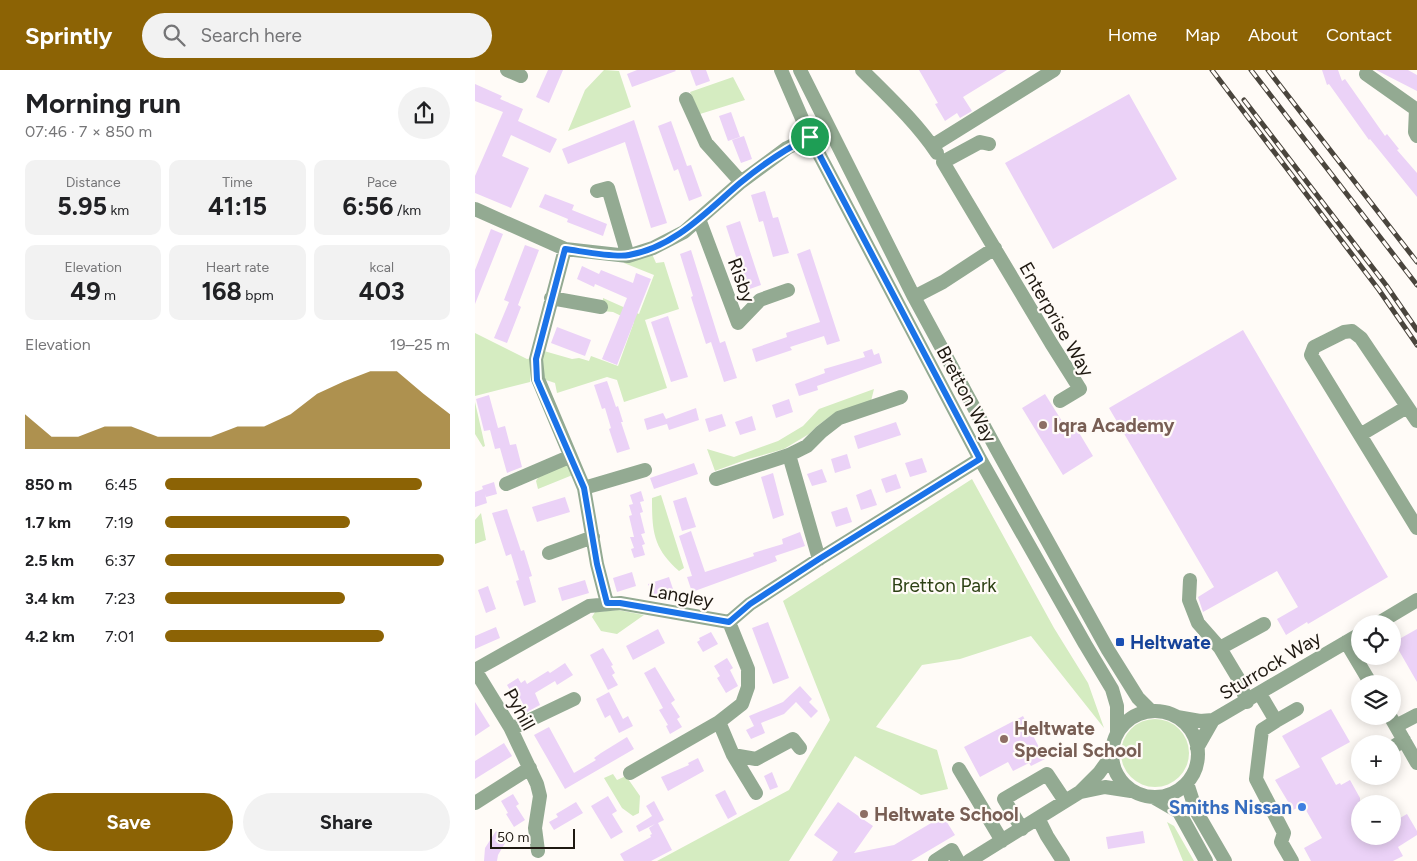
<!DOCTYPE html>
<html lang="en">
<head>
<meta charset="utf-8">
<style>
	:root { --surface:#fff; --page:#f2f2f2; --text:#202124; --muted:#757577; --accent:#8c6305 }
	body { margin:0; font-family:Figtree,sans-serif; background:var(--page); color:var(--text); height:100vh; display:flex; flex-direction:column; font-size:19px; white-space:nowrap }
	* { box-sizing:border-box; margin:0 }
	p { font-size:16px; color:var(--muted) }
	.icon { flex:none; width:28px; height:28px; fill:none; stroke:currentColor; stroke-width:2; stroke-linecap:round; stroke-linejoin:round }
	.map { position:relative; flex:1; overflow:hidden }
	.panel { display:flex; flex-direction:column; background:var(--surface); width:475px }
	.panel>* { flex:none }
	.tools { position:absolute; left:876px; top:545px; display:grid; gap:10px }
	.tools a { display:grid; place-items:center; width:50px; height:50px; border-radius:50%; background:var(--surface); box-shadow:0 2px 12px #0003; font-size:25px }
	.scale { position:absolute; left:15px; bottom:12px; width:85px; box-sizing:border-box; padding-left:5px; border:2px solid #1f1911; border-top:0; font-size:14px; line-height:18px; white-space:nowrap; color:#1f1911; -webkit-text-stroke:4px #fffbf7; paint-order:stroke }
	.pin { position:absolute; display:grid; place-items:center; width:42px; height:42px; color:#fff; margin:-21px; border:2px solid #fff; border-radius:50%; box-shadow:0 1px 5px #0007 }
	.round { display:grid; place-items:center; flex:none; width:52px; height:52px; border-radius:26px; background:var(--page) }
	.summary { display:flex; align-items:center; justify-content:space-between; height:85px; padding:0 25px }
	h1 { font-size:28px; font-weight:700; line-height:38px }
	.stats { display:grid; grid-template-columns:repeat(3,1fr); gap:8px; height:85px; padding:5px 25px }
	.stats div { display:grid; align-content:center; border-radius:10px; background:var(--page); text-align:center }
	.stats b { font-size:25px; font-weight:700 }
	.stats small { font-size:14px; font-weight:400 }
	.stats p { font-size:14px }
	.chart { height:140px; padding:10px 25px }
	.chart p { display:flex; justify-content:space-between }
	.chart svg { width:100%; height:90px; margin-top:5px; fill:var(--accent); opacity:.7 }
	.cta { display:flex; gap:10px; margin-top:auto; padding:10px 25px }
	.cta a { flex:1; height:58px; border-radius:30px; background:var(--accent); color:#fff; font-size:20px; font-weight:700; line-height:58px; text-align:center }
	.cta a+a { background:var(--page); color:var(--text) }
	ul { padding:0 25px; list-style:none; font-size:16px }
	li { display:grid; grid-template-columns:80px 60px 1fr; align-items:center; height:38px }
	li i { height:12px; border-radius:6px; background:var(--accent) }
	header { display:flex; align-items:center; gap:30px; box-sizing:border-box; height:70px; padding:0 25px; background:var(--accent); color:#fff }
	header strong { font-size:24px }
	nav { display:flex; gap:28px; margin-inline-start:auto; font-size:18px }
	.search { width:350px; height:45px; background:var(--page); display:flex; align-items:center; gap:12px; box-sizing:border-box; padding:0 18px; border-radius:28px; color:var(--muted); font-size:19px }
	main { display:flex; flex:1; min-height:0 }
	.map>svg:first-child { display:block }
	.green { fill:#d5ecc1 }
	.building { fill:#ebd2f7 }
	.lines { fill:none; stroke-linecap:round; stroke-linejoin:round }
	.minor { stroke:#93aa92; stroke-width:14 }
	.rail-casing { stroke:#4a453d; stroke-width:5 }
	.rail { stroke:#fffbf7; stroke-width:3; stroke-dasharray:9; stroke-linecap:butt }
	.route-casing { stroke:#fff; stroke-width:10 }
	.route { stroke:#1a73e8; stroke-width:6 }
	.education-dot { fill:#8d6e63; stroke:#fffbf7; stroke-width:2 }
	.transit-dot { fill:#1a4fb4; stroke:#fffbf7; stroke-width:2 }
	.shop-dot { fill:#3f7fe0; stroke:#fffbf7; stroke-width:2 }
	.labels { text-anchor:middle; stroke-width:4.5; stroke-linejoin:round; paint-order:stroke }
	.street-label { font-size:19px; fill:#1f1911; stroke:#fffbf7 }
	.education-label { font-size:19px; font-weight:bold; fill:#785e54; stroke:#fffbf7; text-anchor:start }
	.park-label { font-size:19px; fill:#2d4114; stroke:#fffbf7 }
	.transit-label { font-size:19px; font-weight:bold; fill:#164399; stroke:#fffbf7; text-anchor:start }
	.shop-label { font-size:19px; font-weight:bold; fill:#366cbe; stroke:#fffbf7; text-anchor:end }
</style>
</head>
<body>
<header>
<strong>Sprintly</strong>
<div class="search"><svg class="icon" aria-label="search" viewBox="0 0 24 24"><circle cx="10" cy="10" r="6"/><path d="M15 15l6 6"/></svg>Search here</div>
<nav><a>Home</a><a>Map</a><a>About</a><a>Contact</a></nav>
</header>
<main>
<section class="panel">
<div class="summary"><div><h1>Morning run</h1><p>07:46 · 7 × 850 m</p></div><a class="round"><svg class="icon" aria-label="share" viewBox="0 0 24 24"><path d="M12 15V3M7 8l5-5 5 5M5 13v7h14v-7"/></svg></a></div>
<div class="stats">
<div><p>Distance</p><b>5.95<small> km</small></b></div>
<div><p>Time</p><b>41:15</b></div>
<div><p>Pace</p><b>6:56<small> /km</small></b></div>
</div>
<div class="stats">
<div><p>Elevation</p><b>49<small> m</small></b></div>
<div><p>Heart rate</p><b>168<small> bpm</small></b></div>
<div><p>kcal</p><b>403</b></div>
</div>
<div class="chart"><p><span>Elevation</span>19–25 m</p>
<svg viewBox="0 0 160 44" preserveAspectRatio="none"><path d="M0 44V27L10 38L20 38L30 33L40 33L50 38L60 38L70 38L80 33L90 33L100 27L110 17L120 11L130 6L140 6L150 17L160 27V44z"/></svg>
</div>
<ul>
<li><b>850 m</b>6:45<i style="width:90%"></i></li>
<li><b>1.7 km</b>7:19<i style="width:65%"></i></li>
<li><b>2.5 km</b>6:37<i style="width:98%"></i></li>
<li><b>3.4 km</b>7:23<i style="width:63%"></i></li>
<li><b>4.2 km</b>7:01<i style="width:77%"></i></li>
</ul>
<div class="cta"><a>Save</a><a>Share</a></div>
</section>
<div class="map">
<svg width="942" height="791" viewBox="0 0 942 791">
	<rect width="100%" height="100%" fill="#fffbf7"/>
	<!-- green -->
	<path class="green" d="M129 0 144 1 156 37 93 61 110 20Z
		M258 7 270 30 225 44 215 22Z
		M177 184 181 193 189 192 204 239 170 250 192 318 149 332 142 310 132 307 82 323 80 313 71 310 65 299 69 281 97 289 104 288 114 291 116 286 143 296 159 252 138 242 127 241 128 228 164 244 179 205 149 193 150 190Z
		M0 263 52 289 57 288 55 312 0 326Z
		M399 319 396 331 357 345 342 356 334 364 309 379 270 390 240 401 232 379 259 387 303 371 328 356 344 339Z
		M0 332 10 376 8 377 0 364Z
		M91 395 97 397 100 404 63 419 61 411 66 403Z
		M497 409 579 558 613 613 629 658 556 566 485 589 447 595 401 657 462 680 473 719 446 725 380 686 314 791H182L314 720 355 650 308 531Z
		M186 425 209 498 204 501C178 478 177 461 177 428Z
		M6 443 11 470 0 474V450Z
		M143 540 169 545 142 564 126 561 117 547 120 542Z
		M646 683a34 34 0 1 1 68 0a34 34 0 1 1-68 0Z
		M138 704 142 710 151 706 165 726 164 743 158 746 147 738 129 708Z
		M692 752 699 756 719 791H708Z"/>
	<!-- building -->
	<path class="building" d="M73 0H88L74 33 61 27Z
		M162 0H200L201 1 157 17 152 4Z
		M215 0H231L235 11 221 16Z
		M444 0H532L488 27 497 41 485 48 482 43 470 51 460 34 463 33Z
		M847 0H863L867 11 870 9 910 66 912 64 924 79 922 80 942 103V127L895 69 894 70 854 14 852 15Z
		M901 0H933L942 5V21Z
		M0 14 27 26 25 29 48 39 43 51 82 69 75 83 36 65 27 86 54 98 36 138 0 123V106L28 42 0 31Z
		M654 24 702 109 578 179 530 93Z
		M256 42 265 67 253 71 244 46Z
		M159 50 192 153 176 158 150 72 93 94 87 79Z
		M196 51 212 96 216 95 227 126 214 131 203 99 199 101 183 56Z
		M269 66 277 89 266 93 257 70Z
		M290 121 298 148 303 147 314 183 298 187 288 151 284 152 276 125Z
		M70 124 99 135 97 140 132 154 128 166 92 152 93 149 64 137Z
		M265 151 286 215 272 220 251 156Z
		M16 159 28 164 0 234V200Z
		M50 175 64 180 43 235 46 237 32 273 19 268 34 232 29 230Z
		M335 179 365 271 352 275 349 266 315 277 317 280 281 292 277 279 312 267 311 263 345 252 322 184Z
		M216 180 245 273 250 271 262 308 249 312 236 272 231 274 216 227 218 226 205 184Z
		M107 196 124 204 126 200 158 213 161 203 176 209 142 295 127 289 152 228 120 214 119 217 102 209Z
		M193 246 213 307 196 312 176 252Z
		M82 257 116 270 110 286 76 273Z
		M768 260 913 507 833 554 832 552 811 565 802 549 823 537 802 501 728 542 723 527 739 517 634 338Z
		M397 279 399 285 404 283 407 293 342 316 343 320 324 326 320 314 350 303 349 299 390 287 388 282Z
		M132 311 141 337 143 336 148 352H146L155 379 142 383 134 359 136 358 130 338 127 339 119 315Z
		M570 324 590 356 597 351 618 386 588 405 547 338Z
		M14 325 23 358 30 356 35 375 41 374 47 397 32 403 25 378 20 379 15 360 9 361 1 329Z
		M314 329 318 342 301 348 297 335Z
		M221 338 224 350 194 360 192 354 172 360 169 349 188 343 191 349Z
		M247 344 251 356 234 362 230 349Z
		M277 346 281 360 265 365 260 352Z
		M421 352 426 365 383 379 379 366Z
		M372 384 376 398 360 403 356 389Z
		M447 388 452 402 435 407 430 393Z
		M219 393 223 404 179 419 175 408Z
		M347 399 352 412 337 416 332 404Z
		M298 403 309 445 298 449 286 407Z
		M421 404 426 418 411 423 406 409Z
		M19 412 22 424 11 427 10 424 12 433 0 437V422L8 419 7 416Z
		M396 419 402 435 386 440 381 425Z
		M166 421 169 431 161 433 165 432 168 442 165 443 170 463 160 466 166 464 170 474 162 477 167 475 170 485 159 488 156 479 159 478 155 467H159L154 446 157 445 154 435 158 434 155 425Z
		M90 427 95 442 62 452 57 437Z
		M211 427 221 457 207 461 198 431Z
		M372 437 377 452 361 457 356 442Z
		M32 439 46 481 49 480 57 506 54 507 61 532 49 536 41 511 44 510 36 484 31 486 17 443Z
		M216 461 230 502 279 486 278 483 308 474 307 469 325 462 330 476 300 486 302 491 217 522 212 507 217 506 204 466Z
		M157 502 161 516 142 522 138 508Z
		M194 507 198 519 178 526 173 514Z
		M110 510 114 523 87 531 83 518Z
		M13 516 21 539 11 543 3 520Z
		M293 552 314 608 298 614 277 558Z
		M21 557 25 568 0 579V566Z
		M183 559 190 573 158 590 151 576Z
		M942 559V612L919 572Z
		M236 562 243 574 228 582 222 572 225 570 224 568Z
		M128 578 138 595 136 596 140 603 137 605 143 615 133 620 115 585Z
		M252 588 258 598 255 600 263 616 251 623 242 608 245 606 239 596Z
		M90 593 98 605 82 615 80 611 60 623 65 635 52 642 45 628 41 630 32 615 43 608 46 613 50 610 52 614 73 601 75 603Z
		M180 597 200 630 196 633 205 647 202 649 207 657 195 664 191 656 193 655 184 640 188 638 169 603Z
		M325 616 337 629 334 632 343 641 336 648 321 632 309 644 286 653 290 663 276 669 271 660 279 656 274 646 308 632Z
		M134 622 148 649 153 646 158 656 144 663 135 645 130 648 121 629Z
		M0 632 15 656 0 666Z
		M856 639 875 672 846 688 861 715 865 713 866 715 875 710 885 728V766H918V752L932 744 942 761V765L923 777 928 786 918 791H836L829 778 847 768 828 735 818 740 800 710 825 697 807 666Z
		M548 646 570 689 556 696 554 693 538 701 533 692 505 707 489 677Z
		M74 657 99 703 121 690 119 688 126 683 152 667 159 679 90 719 59 665Z
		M29 673 37 686 0 709V691Z
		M223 688 229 701 193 721 186 707 214 695 213 693Z
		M297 702 303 717 295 720 289 706Z
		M250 720 262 744 253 749 240 725Z
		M38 724 44 734 41 736 50 750 39 757 31 744 33 743 26 731Z
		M133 726 142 741 137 744 148 762 136 769 116 736Z
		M179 731 189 750 183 753 197 780 176 791H149L145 784 176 767 175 765 177 764 174 758 180 754 164 762 161 756 177 746 171 736Z
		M101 732 108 743 79 760 74 752 83 747 81 744Z
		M363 732 398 756 379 783 419 775 468 746 480 765 436 791H357L363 782 339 765Z
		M21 761 33 768 23 785 22 791H9L10 778Z
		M668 761 670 773 633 779 631 767Z"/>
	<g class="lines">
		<!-- minor -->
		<path class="minor" d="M32 0 46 6
			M306 0 335 67 505 389 610 574 637 619 642 636V663
			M325 0 439 227 522 380 633 580 663 628 676 641
			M387 0C414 27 441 52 462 83
			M891 4 942 40
			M211 29 231 73 266 112
			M941 39 940 62 942 66
			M514 74 505 72 468 92 576 273 605 319 585 331
			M457 76 579 0
			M122 121 133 118 153 186
			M0 139 90 179 153 186 178 178 209 162 266 112 312 78 335 67
			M224 149 263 253 285 230 313 220
			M90 179 61 289 63 309 109 418 122 494 132 533
			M439 227 468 212 520 178
			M76 228 126 237
			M942 351 886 268 877 261 869 262 839 277 836 285 942 458
			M885 365 932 337
			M314 385 344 489
			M241 409 314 385 332 376 346 362 364 348 426 327
			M31 414 94 387
			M109 418 170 400
			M74 483 118 467
			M715 510 714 530 723 553 745 578 763 608 772 632
			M902 554 942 530
			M871 572 896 614
			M745 578 789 554
			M0 600 114 536 145 533 254 552 275 534 344 489 505 389
			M0 600 35 657 62 714 65 726 60 758 63 781
			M785 624 801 651 822 639
			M637 684a43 43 0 1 1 86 0a43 43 0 1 1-86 0Z
			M915 646 942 693
			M702 647 725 651 738 650 885 564
			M801 651 787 660 781 709 809 763 806 772 817 791
			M244 652 258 685 281 723
			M921 656 942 645
			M36 659 99 629
			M918 677 929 670
			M722 678 738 650
			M258 685 281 689 318 669 325 678
			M484 699 527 771
			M155 703 244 652 267 634 273 617V599L254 552
			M712 713 721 741 750 791
			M606 722 630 717 656 721
			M678 727 704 742 731 791
			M0 733 55 698
			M563 748 572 766 588 791
			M547 759 529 729 572 704 590 731
			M460 791 477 780 483 791
			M494 791 605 722 624 703 637 685"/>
		<!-- rail casing -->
		<g class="rail-casing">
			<path id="rail" d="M737 0 904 220 942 275
				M776 0 942 215
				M793 0 942 192
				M769 30 911 215 942 260"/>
		</g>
		<!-- rail -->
		<use href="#rail" class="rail"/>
	</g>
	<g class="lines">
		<!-- route casing -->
		<g class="route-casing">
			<path id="route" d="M335 67 505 389 344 489 275 534 254 552 145 533H132L122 494 109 418 62 310 61 289 90 179C106 181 140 188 154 185 200 177 232 141 265 113 287 95 310 79 335 67Z"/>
		</g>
		<!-- route -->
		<use href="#route" class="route"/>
	</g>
	<!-- markers -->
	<g class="education-dot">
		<circle cx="568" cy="355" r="5"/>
		<circle cx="529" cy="669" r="5"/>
		<circle cx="389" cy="744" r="5"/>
	</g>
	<rect class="transit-dot" x="640" y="567" width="10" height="10" rx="2.5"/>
	<circle class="shop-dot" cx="827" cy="737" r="5"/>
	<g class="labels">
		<!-- street labels -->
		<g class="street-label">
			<text transform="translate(267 210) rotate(70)" y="7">Risby</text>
			<text transform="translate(582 249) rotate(60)" y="7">Enterprise Way</text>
			<text transform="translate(492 324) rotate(62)" y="7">Bretton Way</text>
			<text transform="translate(206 525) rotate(10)" y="7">Langley</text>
			<text transform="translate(795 595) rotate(-31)" y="7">Sturrock Way</text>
			<text transform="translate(45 639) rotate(61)" y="7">Pyhill</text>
		</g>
		<!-- education labels -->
		<g class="education-label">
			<text x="578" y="362">Iqra Academy</text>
			<text x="539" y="665">Heltwate<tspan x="539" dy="22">Special School</tspan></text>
			<text x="399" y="751">Heltwate School</text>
		</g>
		<!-- park labels -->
		<g class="park-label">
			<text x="469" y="522">Bretton Park</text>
		</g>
		<!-- transit labels -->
		<g class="transit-label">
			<text x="655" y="579">Heltwate</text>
		</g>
		<!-- shop labels -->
		<g class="shop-label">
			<text x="817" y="744">Smiths Nissan</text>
		</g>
	</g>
</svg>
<div class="tools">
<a><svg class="icon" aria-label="locate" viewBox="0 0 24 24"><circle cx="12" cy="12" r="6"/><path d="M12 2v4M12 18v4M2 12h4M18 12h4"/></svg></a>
<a><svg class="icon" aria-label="layers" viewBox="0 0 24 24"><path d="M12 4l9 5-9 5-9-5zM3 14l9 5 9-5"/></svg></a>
<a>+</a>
<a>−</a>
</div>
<div class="scale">50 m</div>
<div class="pin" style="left:335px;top:67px;background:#1e9e55"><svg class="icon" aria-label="arrive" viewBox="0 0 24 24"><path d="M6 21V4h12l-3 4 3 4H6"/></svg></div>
</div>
</main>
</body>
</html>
